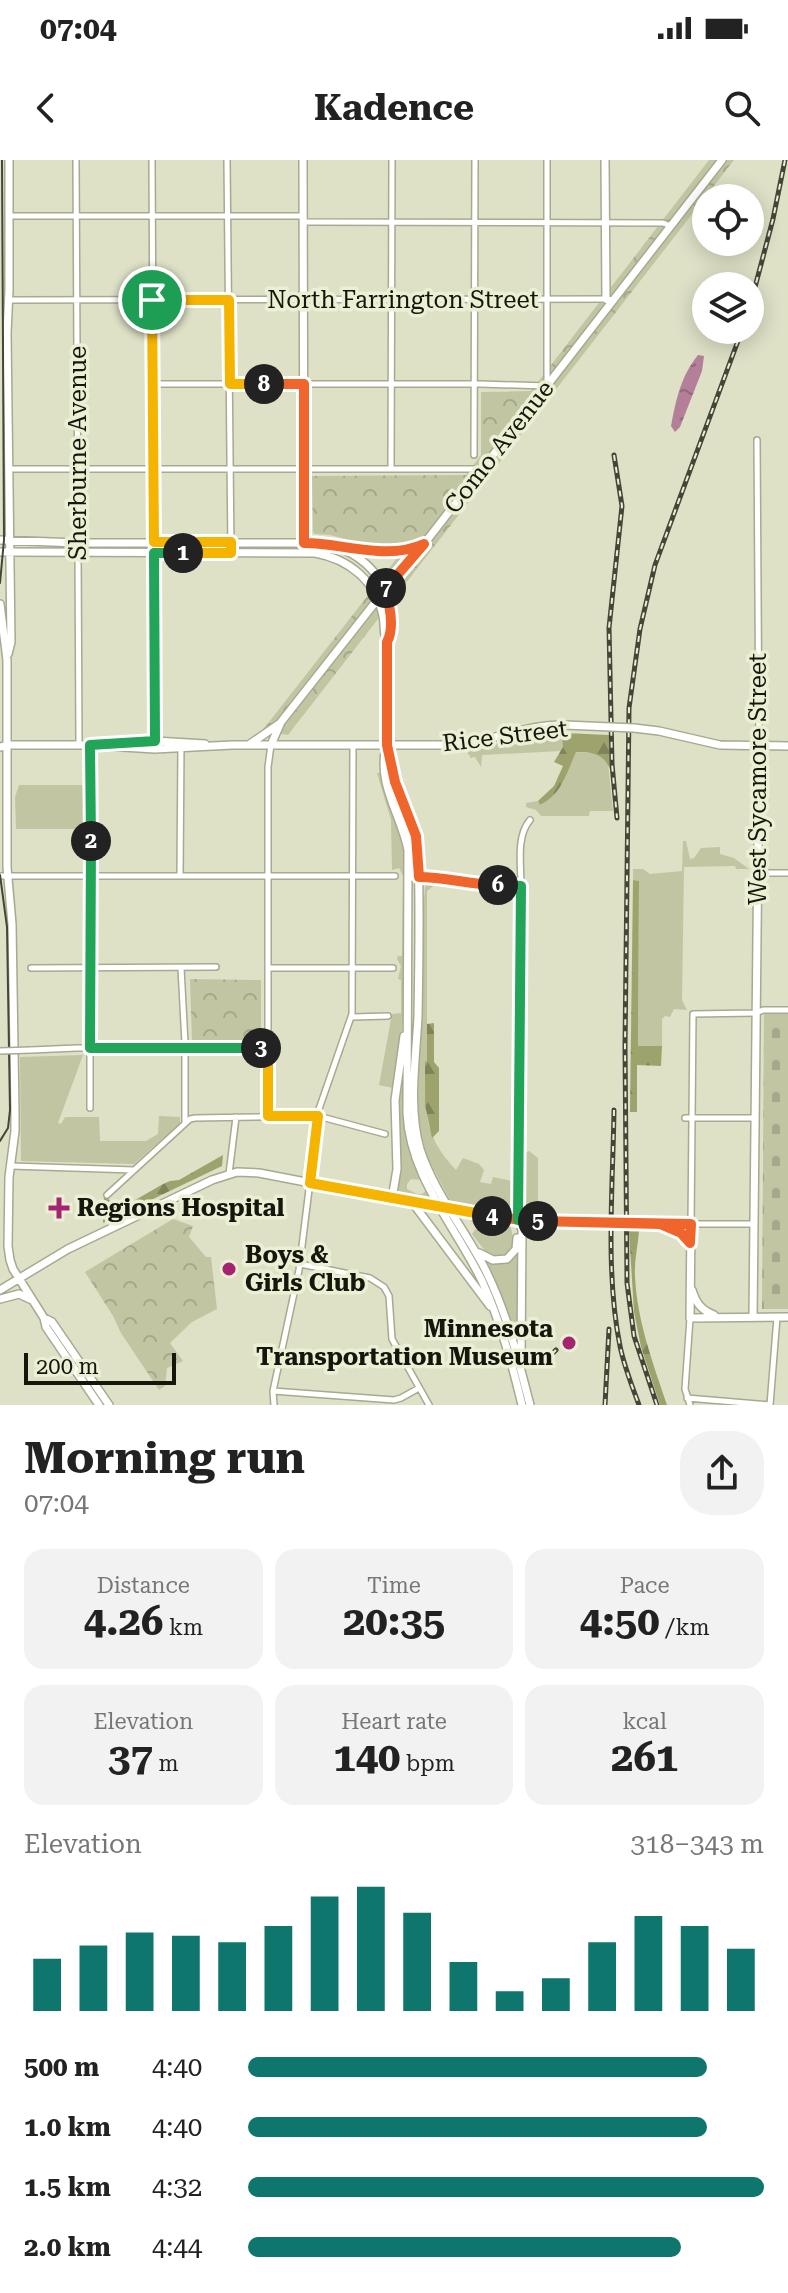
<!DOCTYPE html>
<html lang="en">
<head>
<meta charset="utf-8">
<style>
	:root { --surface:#fff; --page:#f2f2f2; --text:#222; --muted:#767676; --accent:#0f766e }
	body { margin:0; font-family:"Roboto Serif",serif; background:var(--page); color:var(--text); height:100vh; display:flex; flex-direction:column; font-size:30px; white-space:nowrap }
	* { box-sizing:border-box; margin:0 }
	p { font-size:26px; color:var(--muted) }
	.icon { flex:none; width:44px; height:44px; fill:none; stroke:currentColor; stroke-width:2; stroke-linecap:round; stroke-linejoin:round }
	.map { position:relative; height:1245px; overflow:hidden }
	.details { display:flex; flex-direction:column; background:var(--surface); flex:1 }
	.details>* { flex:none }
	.fabs { position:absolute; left:692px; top:24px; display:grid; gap:16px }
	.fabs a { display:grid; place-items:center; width:72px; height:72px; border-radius:50%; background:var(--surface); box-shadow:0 4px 20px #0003; font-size:40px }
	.scale { position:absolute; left:24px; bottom:20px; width:152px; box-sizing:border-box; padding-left:8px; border:4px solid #15160c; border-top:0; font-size:22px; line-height:28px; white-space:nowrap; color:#15160c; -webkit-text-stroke:6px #ebefd3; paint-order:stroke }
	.pin { position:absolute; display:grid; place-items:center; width:68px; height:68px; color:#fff; margin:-34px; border:4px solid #fff; border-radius:50%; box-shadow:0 2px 8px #0007 }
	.km { position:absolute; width:40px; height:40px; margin:-20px; border-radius:50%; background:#222; color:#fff; font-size:22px; line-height:40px; text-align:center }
	.round { display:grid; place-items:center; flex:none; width:84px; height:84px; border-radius:32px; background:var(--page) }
	.head { display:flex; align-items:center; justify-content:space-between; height:136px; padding:0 24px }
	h1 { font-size:44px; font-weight:700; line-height:60px }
	.figures { display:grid; grid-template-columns:repeat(3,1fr); gap:12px; height:136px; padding:8px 24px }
	.figures div { display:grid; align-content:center; border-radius:20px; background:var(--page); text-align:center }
	.figures b { font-size:40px; font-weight:700 }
	.figures small { font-size:22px; font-weight:400 }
	.figures p { font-size:22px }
	.chart { height:224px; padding:16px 24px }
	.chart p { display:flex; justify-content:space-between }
	.chart svg { width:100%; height:144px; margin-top:8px; stroke:var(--accent); stroke-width:6 }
	ul { padding:0 24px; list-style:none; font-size:26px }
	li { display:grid; grid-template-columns:128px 96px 1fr; align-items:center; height:60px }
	li i { height:20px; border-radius:10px; background:var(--accent) }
	.status { display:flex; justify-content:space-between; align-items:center; height:56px; padding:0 40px; background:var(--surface); direction:ltr }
	.status svg { height:22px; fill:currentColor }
	header { display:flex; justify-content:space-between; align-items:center; height:104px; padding:0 24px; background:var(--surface); font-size:36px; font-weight:700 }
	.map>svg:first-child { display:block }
	.grass { fill:#c1c5a2 }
	.forest { fill:url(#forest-firs) }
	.cemetery { fill:url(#cemetery-stones) }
	.park { fill:url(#park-crowns) }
	.water { fill:url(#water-ripples) }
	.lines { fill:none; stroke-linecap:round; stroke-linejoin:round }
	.street-casing { stroke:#a7aa90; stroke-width:8 }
	.secondary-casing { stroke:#a7aa90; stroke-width:10 }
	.street { stroke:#fff; stroke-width:5 }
	.secondary { stroke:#fff; stroke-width:7 }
	.tram { stroke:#454638; stroke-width:2 }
	.rail-casing { stroke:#454638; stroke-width:5 }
	.rail { stroke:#ebefd3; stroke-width:2; stroke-dasharray:6; stroke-linecap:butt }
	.street-bridge-casing { stroke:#a7aa90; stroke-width:8; stroke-linecap:butt }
	.secondary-bridge-casing { stroke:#a7aa90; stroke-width:10; stroke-linecap:butt }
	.street-bridge { stroke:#fff; stroke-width:5 }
	.secondary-bridge { stroke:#fff; stroke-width:7 }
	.split-1-casing { stroke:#fff; stroke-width:16 }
	.split-2-casing { stroke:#fff; stroke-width:16 }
	.split-3-casing { stroke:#fff; stroke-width:16 }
	.split-4-casing { stroke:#fff; stroke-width:16 }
	.split-5-casing { stroke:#fff; stroke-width:16 }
	.split-6-casing { stroke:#fff; stroke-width:16 }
	.split-7-casing { stroke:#fff; stroke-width:16 }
	.split-8-casing { stroke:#fff; stroke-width:16 }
	.split-9-casing { stroke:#fff; stroke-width:16 }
	.split-1 { stroke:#f5b400; stroke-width:10 }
	.split-2 { stroke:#22a559; stroke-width:10 }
	.split-3 { stroke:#22a559; stroke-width:10 }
	.split-4 { stroke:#f5b400; stroke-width:10 }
	.split-5 { stroke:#f0652b; stroke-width:10 }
	.split-6 { stroke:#22a559; stroke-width:10 }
	.split-7 { stroke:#f0652b; stroke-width:10 }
	.split-8 { stroke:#f0652b; stroke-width:10 }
	.split-9 { stroke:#f5b400; stroke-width:10 }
	.poi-dot { fill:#a62371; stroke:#ebefd3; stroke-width:3 }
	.labels { text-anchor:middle; stroke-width:7; stroke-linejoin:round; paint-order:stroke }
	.street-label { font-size:24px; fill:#15160c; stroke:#ebefd3 }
	.poi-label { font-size:24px; font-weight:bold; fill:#15160c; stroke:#ebefd3; text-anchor:start }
</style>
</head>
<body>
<div class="status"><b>07:04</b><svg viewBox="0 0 49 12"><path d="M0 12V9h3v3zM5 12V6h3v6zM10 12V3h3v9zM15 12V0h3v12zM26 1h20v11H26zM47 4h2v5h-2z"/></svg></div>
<header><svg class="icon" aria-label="back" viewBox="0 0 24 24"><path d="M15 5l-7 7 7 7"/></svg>Kadence<svg class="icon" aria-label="search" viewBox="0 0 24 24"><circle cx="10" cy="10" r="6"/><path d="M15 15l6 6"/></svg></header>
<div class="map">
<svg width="788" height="1245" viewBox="0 0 788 1245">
	<defs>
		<pattern id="forest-firs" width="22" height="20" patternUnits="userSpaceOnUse" patternTransform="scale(2)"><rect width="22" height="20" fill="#9ea36e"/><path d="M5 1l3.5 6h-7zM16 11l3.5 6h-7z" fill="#808459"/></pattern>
		<pattern id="cemetery-stones" width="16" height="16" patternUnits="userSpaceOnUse" patternTransform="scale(2)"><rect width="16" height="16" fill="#c1c5a2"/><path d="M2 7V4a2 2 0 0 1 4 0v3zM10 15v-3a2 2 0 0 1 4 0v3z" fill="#a5a88a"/></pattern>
		<pattern id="park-crowns" width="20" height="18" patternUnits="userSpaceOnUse" patternTransform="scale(2)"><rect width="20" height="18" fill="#c1c5a2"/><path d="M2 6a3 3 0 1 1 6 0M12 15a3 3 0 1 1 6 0" fill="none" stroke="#a5a88a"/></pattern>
		<pattern id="water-ripples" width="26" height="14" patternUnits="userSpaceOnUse" patternTransform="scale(2)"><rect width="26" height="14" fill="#b47f98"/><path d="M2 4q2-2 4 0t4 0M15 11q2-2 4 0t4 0" fill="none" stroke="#91677a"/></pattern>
	</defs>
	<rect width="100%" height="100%" fill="#dee1c6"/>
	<!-- grass -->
	<path class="grass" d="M542 573H562L564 583 561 591 482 595 481 607 475 597 470 598V595H468V591L527 576 528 584 529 575Z
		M575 592 596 593 608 603 613 651H590L589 656H541L536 650 526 647V643L538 641 540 645C566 627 564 620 575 592Z
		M377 613H380L387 637 402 672 406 699 404 858 393 928 379 925 392 854 401 853V820L398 819 401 806 397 799 398 796H402L403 716 399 708 392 710 391 660Z
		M19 625H83V669H16L15 637Z
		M683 681H686L690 699 694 698 701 688 720 687V694L734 698 749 709H736L735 706 684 707 682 840 687 850 674 849 670 857 665 856 662 859V886L638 887 639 721 633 720V709H643L650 714 682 711Z
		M429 722H443L468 728 437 723 427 731V902H425C426 949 421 973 456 1010L463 998 479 1004 484 1010 480 1022 491 1024 493 1017 512 1021 510 1047 507 1051 451 1042 427 997 418 959 422 766 425 726Z
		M83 895 58 963 61 964 65 957H99L100 981H146L158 974 159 956 180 957V963L134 1004 21 1001 20 897Z
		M404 901 406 976 421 1020 411 1019 407 1024V1029L417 1034H422L427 1030 432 1039 397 1032 400 1007 398 943Z
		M529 991 538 998V1055L523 1051V994Z
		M469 1059 510 1065 514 1080 512 1091 502 1098 489 1096 472 1074 477 1067Z
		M518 1090H519L518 1178 485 1102C499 1104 511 1105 518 1090Z"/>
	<!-- forest -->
	<path class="forest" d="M562 573 609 575 610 609C603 593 591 592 576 592 566 614 563 633 540 645L538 641 554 626 563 606 554 602 563 587Z
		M633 720 639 721 638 886H662L661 906 637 905V952H630Z
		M434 863V902L439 908V971L432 978 425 945V902L427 901V864Z
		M223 995 222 1006 103 1063 104 1034 118 1050 163 1024 170 1021 179 1020Z
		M629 1071H639C638 1086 634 1101 635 1116 637 1161 653 1203 667 1245H660L641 1187 634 1152Z"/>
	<!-- cemetery -->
	<path class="cemetery" d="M764 853H788V1149H762Z"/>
	<!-- park -->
	<path class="park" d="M709 0H734L288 575 262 571 408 384H364L330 375 315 374 313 372 312 316 466 315 481 295V232L531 231Z
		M190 819 261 820V882H192Z
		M173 1059 193 1066 189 1077 206 1097H211L217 1149 192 1162 170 1183 183 1201 167 1208 165 1226 159 1230 121 1173 113 1156 85 1112Z"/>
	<!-- water -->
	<path class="water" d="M698 195 704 196 702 211 680 267 675 272 671 266C676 239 681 216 698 195Z"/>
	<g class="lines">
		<!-- street casing -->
		<g class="street-casing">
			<path id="street" d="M76 0 79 585
				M152 0 154 382
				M227 0 231 393
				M9 56H302
				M303 62 663 63 671 66
				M9 140 606 139
				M154 224H480L547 226V0
				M757 280 759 585
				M474 295 475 0
				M391 308 392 0
				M9 309H482
				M154 393 155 589
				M758 713H788
				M0 716H395
				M180 716 181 585
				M409 718H441L479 725 521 726 518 1060
				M521 726C521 705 516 676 530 660
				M31 808 216 807
				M181 808 185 883V962
				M268 808H393
				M352 857 388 856
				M31 890 99 887 268 888
				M90 948V585
				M268 956V607L271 585
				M685 958H755
				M11 1006 134 1010
				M229 1014 236 957
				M107 1035 190 959 195 958 318 956 385 974
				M754 1064H691L693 854 756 853 763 850H788
				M300 1104 370 1118 384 1127 389 1136 392 1179 429 1245
				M273 1231 394 1240 401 1238 419 1228
				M687 1238 770 1245
				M274 1245 273 1231 299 1110 319 949 352 854 353 585
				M690 1245 685 1229 690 1158
				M770 1245 777 1157"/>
		</g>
		<!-- secondary casing -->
		<g class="secondary-casing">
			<path id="secondary" d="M303 0 304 386
				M605 0 606 139 612 142
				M0 380 78 383H317C354 387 385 411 390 451 391 461 392 472 387 482
				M344 387C369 390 398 395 422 385
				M0 392 315 393C349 399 376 421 383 456 385 465 383 473 387 482 387 530 383 573 395 620 401 645 414 666 418 692 420 747 419 802 418 856 416 899 408 947 420 989 433 1030 464 1069 484 1107 506 1150 518 1198 530 1245
				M0 444 7 500V707L12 764 15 952V971L9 1017 8 1086 10 1100 13 1109 44 1158 46 1167 99 1245
				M8 494 11 482 7 173 9 130V0
				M634 568 659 571 720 585 788 586
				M118 583 155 581 205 584
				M250 584 279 564
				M90 585 155 589 232 585H455C493 581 527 564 565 565
				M271 585 281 562 385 430 424 384 722 0
				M0 587 8 585H94
				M386 587C377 625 401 654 408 690L407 953C410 1017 455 1065 482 1121 500 1160 512 1203 522 1245
				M392 1039 397 1009 395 940 404 876
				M412 1042 490 1146
				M478 1053 520 1060
				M518 1060 522 1070 521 1197
				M640 1064H691L690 1158 788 1157
				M666 1066 681 1073 690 1083
				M479 1093 493 1100 507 1099 516 1089 517 1078
				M0 1130 68 1089 212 1020 237 1012 259 1013 425 1045
				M692 1130C696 1143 701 1150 714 1155
				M0 1139 19 1134 32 1140
				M753 1157 759 586
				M44 1158 52 1162 109 1245"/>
		</g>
		<!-- street -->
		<use href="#street" class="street"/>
		<!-- secondary -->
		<use href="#secondary" class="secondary"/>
		<!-- tram -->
		<path class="tram" d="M0 423 4 380 2 0
			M0 715 7 767 10 950 8 968 0 981"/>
		<!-- rail casing -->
		<g class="rail-casing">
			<path id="rail" d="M750 146 773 59 785 0
				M614 295 622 346 609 468 612 604 617 658
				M614 950C613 1025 605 1112 620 1186 624 1206 632 1226 639 1245
				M553 1193 556 1190
				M605 1245 609 1169
				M657 1245 634 1176 627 1123 625 886 629 548 640 469 655 405 742 170"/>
		</g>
		<!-- rail -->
		<use href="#rail" class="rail"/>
		<!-- street-bridge casing -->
		<g class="street-bridge-casing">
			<path id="street-bridge" d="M0 891 31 890"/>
		</g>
		<!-- secondary-bridge casing -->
		<g class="secondary-bridge-casing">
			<path id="secondary-bridge" d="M565 565 634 568
				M425 1045 478 1053
				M529 1061 640 1064"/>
		</g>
		<!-- street-bridge -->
		<use href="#street-bridge" class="street-bridge"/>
		<!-- secondary-bridge -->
		<use href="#secondary-bridge" class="secondary-bridge"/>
	</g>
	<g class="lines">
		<!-- split-1 casing -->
		<g class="split-1-casing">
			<path id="split-1" d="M152 140 154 382H231V393H183"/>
		</g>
		<!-- split-2 casing -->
		<g class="split-2-casing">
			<path id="split-2" d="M91 681 90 585 155 581 154 393H183"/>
		</g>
		<!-- split-3 casing -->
		<g class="split-3-casing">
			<path id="split-3" d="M91 681 90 888H261"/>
		</g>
		<!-- split-4 casing -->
		<g class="split-4-casing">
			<path id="split-4" d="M261 888H268V956H318L310 1023 492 1056"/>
		</g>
		<!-- split-5 casing -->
		<g class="split-5-casing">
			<path id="split-5" d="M492 1056 529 1061 691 1064 690 1083 681 1073 660 1064 538 1061"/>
		</g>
		<!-- split-6 casing -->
		<g class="split-6-casing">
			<path id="split-6" d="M498 725 521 726 518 1060 538 1061"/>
		</g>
		<!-- split-7 casing -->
		<g class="split-7-casing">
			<path id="split-7" d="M386 428 385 430C390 446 395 467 387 482V585L395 622 416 676 419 717C446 717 471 725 498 725"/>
		</g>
		<!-- split-8 casing -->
		<g class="split-8-casing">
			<path id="split-8" d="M264 224H304V383C343 383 387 401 424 384L386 428"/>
		</g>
		<!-- split-9 casing -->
		<g class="split-9-casing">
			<path id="split-9" d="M152 140H229L230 224H264"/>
		</g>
		<!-- split-1 -->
		<use href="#split-1" class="split-1"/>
		<!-- split-2 -->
		<use href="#split-2" class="split-2"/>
		<!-- split-3 -->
		<use href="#split-3" class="split-3"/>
		<!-- split-4 -->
		<use href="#split-4" class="split-4"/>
		<!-- split-5 -->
		<use href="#split-5" class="split-5"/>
		<!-- split-6 -->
		<use href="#split-6" class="split-6"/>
		<!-- split-7 -->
		<use href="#split-7" class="split-7"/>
		<!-- split-8 -->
		<use href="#split-8" class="split-8"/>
		<!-- split-9 -->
		<use href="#split-9" class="split-9"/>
	</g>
	<!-- markers -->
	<g class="poi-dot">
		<path d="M55 1036h8v8h8v8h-8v8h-8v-8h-8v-8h8z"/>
		<circle cx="229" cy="1109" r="8"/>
		<circle cx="569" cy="1183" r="8"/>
	</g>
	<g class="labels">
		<!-- street labels -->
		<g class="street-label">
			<text x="403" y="148">North Farrington Street</text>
			<text transform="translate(499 287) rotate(-52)" y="8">Como Avenue</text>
			<text transform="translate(78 293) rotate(-90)" y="8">Sherburne Avenue</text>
			<text transform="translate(505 576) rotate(-7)" y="8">Rice Street</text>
			<text transform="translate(758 619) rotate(-90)" y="8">West Sycamore Street</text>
		</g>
		<!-- poi labels -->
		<g class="poi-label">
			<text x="77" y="1056">Regions Hospital</text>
			<text x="245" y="1103">Boys &amp;<tspan x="245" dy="28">Girls Club</tspan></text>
			<text x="553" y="1177" text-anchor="end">Minnesota<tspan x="553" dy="28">Transportation Museum</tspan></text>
		</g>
	</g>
</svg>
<div class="fabs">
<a><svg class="icon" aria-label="locate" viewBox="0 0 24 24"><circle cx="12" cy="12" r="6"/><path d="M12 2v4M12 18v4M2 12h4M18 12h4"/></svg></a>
<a><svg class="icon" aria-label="layers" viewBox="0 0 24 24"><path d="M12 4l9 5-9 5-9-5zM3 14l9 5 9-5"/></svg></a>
</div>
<div class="scale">200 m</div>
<div class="pin" style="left:152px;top:140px;background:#1e9e55"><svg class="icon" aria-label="arrive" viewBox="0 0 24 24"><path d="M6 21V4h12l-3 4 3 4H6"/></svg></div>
<b class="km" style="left:183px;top:393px">1</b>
<b class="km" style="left:91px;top:681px">2</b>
<b class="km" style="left:261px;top:888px">3</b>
<b class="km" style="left:492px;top:1056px">4</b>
<b class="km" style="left:538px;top:1061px">5</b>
<b class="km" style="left:498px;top:725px">6</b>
<b class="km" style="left:386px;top:428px">7</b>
<b class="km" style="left:264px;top:224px">8</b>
</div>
<section class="details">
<div class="head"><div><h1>Morning run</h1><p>07:04</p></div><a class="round"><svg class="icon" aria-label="share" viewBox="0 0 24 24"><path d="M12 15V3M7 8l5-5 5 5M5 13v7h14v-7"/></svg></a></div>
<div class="figures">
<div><p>Distance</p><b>4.26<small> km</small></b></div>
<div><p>Time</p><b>20:35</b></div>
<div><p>Pace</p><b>4:50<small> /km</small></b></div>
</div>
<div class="figures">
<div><p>Elevation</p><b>37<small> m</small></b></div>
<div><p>Heart rate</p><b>140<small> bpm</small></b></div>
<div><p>kcal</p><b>261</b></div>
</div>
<div class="chart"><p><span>Elevation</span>318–343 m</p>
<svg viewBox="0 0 160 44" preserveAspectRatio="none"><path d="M5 44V28M15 44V24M25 44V20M35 44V21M45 44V23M55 44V18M65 44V9M75 44V6M85 44V14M95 44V29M105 44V38M115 44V34M125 44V23M135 44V15M145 44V18M155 44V25"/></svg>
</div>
<ul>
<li><b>500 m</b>4:40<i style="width:89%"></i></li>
<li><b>1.0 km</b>4:40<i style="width:89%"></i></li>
<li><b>1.5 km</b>4:32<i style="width:100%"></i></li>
<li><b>2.0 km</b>4:44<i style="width:84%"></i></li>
</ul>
</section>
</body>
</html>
